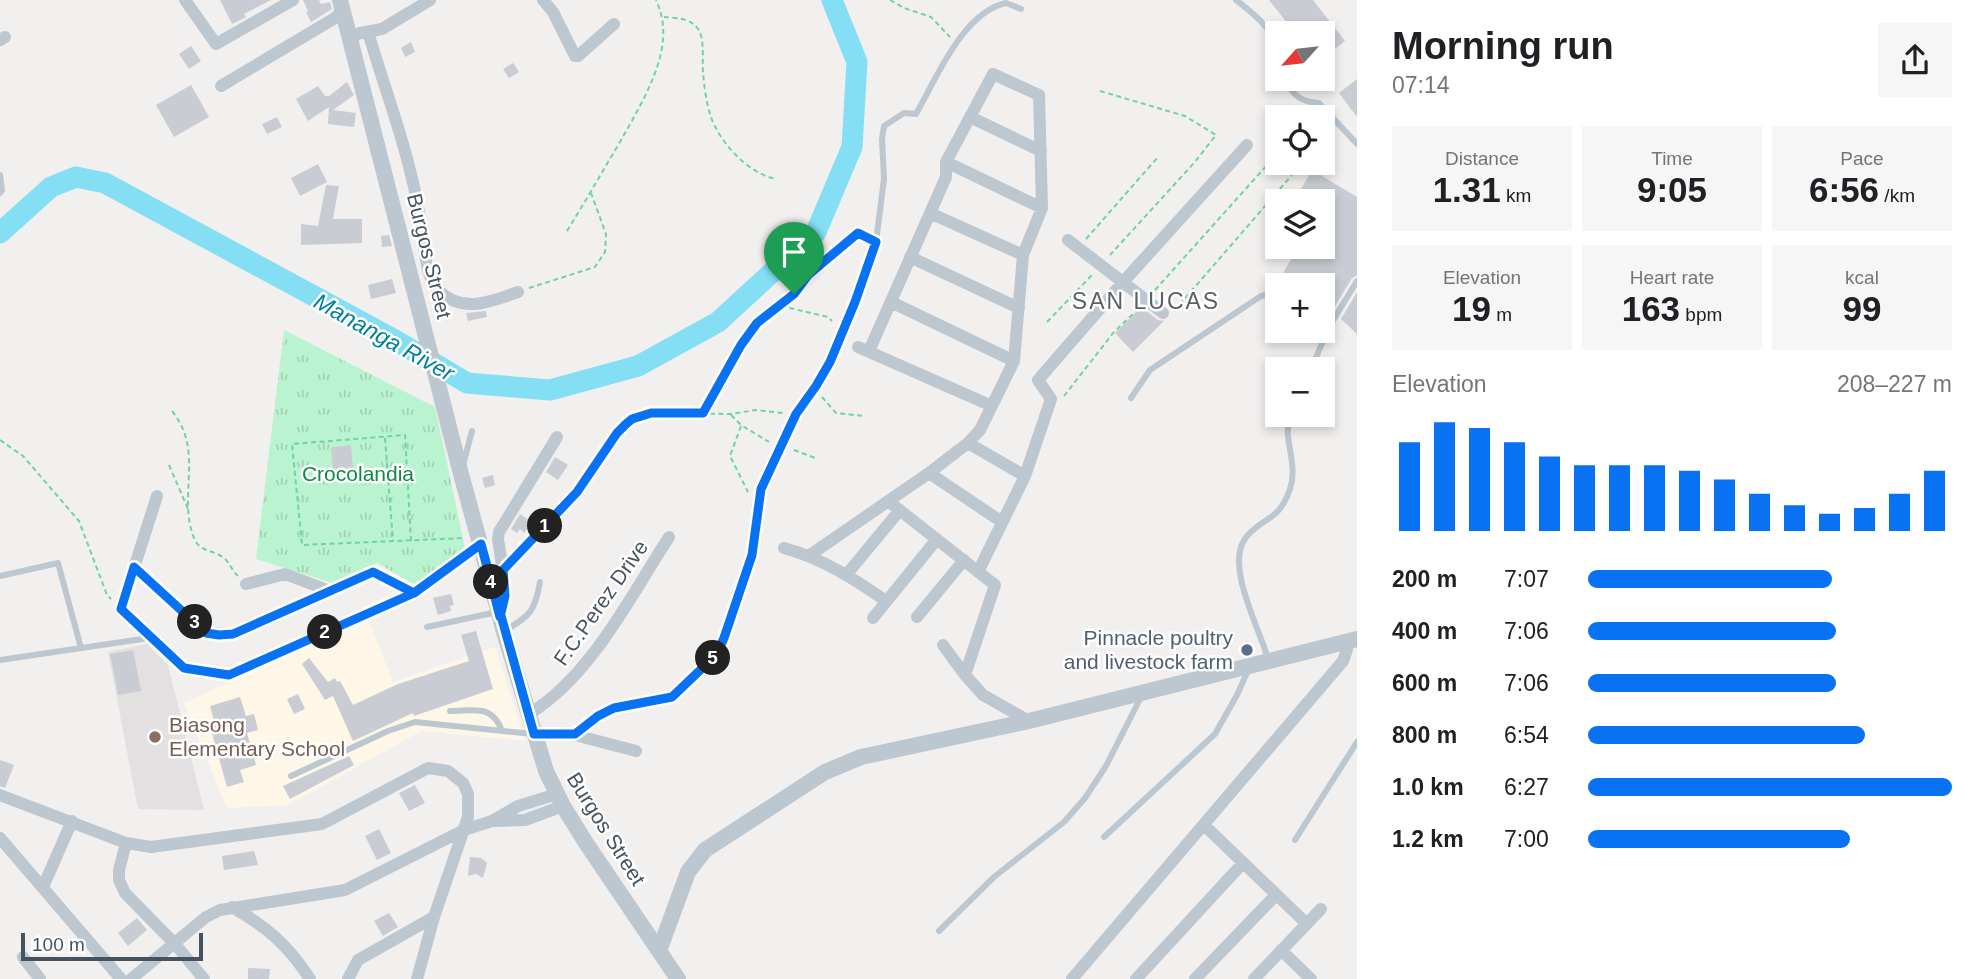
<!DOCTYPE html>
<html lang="en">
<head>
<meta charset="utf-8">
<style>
	:root { --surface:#fff; --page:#f6f6f6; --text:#202124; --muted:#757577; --accent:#0972f2 }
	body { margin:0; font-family:Helvetica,sans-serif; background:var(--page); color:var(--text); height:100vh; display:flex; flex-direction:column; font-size:26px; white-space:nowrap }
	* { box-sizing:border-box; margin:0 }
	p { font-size:23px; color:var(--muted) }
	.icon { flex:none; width:38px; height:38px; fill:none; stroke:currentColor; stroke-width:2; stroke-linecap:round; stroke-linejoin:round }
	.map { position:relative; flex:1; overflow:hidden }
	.sheet { display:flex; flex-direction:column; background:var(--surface); width:630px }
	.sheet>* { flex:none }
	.needle { width:46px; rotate:243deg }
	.controls { position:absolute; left:1265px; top:21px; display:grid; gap:14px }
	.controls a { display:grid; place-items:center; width:70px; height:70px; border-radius:0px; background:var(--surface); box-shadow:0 4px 10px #0003; font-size:35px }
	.scale { position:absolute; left:21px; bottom:18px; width:182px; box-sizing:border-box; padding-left:7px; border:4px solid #46535f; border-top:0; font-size:19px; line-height:24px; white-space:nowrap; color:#46535f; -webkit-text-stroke:5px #fff; paint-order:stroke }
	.pin { position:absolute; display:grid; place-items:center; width:60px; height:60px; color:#fff; margin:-72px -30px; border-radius:50% 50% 50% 0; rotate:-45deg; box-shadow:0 0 7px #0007 }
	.pin .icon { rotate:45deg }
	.km { position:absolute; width:35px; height:35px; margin:-18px; border-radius:50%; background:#222; color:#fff; font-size:19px; line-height:35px; text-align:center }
	.round { display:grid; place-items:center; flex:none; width:74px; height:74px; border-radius:0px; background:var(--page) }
	.head { display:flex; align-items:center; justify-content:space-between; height:119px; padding:0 35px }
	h1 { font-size:38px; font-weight:700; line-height:52px }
	.metrics { display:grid; grid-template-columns:repeat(3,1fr); gap:10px; height:119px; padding:7px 35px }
	.metrics div { display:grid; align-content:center; border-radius:0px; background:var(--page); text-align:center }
	.metrics b { font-size:35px; font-weight:700 }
	.metrics small { font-size:19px; font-weight:400 }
	.metrics p { font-size:19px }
	.chart { height:196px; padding:14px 35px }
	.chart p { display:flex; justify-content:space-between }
	.chart svg { width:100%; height:126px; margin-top:7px; stroke:var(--accent); stroke-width:6 }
	ul { padding:0 35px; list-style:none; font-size:23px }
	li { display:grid; grid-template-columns:112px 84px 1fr; align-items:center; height:52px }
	li i { height:18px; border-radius:9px; background:var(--accent) }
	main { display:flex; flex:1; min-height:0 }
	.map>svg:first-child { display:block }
	.commercial { fill:#fef7e8 }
	.education { fill:#e3e0e1 }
	.park { fill:url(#park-tufts) }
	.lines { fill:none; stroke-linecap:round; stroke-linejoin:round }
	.river { stroke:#84def4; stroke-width:21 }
	.building { fill:#c9ccd2 }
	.path { stroke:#6fd4a1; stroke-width:2; stroke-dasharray:5 3.5; stroke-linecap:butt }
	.service { stroke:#bcc7d0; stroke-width:6 }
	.minor { stroke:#bcc7d0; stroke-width:12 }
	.tertiary { stroke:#bcc7d0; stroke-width:16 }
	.route-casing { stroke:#fff; stroke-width:14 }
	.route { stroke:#0972f2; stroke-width:9 }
	.service-dot { fill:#5c6f8a; stroke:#fff; stroke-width:2.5 }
	.education-dot { fill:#8d6e63; stroke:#fff; stroke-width:2.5 }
	.labels { text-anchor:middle; stroke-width:5; stroke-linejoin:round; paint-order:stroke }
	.street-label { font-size:21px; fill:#46535f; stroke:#fff }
	.park-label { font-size:21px; fill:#0f884a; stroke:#fff }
	.service-label { font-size:21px; fill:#4e5e75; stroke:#fff; text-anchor:end }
	.education-label { font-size:21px; fill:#785e54; stroke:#fff; text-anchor:start }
	.neighbourhood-label { font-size:23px; letter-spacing:2px; fill:#5b6065; stroke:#fff }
	.water-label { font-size:23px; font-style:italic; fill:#03809e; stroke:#fff }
</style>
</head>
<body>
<main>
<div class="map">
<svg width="1357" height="979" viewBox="0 0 1357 979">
	<defs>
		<pattern id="park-tufts" width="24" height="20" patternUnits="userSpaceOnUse" patternTransform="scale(1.75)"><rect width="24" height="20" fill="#baf3d0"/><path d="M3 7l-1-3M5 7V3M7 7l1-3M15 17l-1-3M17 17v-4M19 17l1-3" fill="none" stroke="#a1d2b5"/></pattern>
	</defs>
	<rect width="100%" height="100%" fill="#f2efef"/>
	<!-- commercial -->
	<path class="commercial" d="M368 619 393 682 495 647 525 741 421 731 288 805 227 808 184 703Z"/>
	<!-- education -->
	<path class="education" d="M147 644 168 665 204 810 138 809 108 652Z"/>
	<!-- park -->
	<path class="park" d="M284 330 435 407 465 548 416 585 377 563 336 584 256 559Z"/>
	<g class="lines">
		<!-- river -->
		<path class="river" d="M0 233 51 187 76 177 105 183 395 340 467 383 550 390 638 366 718 322 816 232 852 147 857 62 832 0"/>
	</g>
	<!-- building -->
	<path class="building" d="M220 0H271L244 14 246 17 232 24Z
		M303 0H319L321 4 330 2 332 9 311 22 306 12 308 11Z
		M1269 0H1313L1345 41 1323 58V33H1295Z
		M411 42 415 52 405 57 401 48Z
		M191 46 201 61 189 69 179 54Z
		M513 63 519 72 509 78 503 69Z
		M1357 79V117L1339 93Z
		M347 82 354 95 333 110 356 113 354 127 328 124 329 107 308 121 296 99 318 86 325 96H329Z
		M191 85 209 117 174 137 156 105Z
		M277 117 282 127 267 134 262 124Z
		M318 164 327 182 300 196 291 178Z
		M1312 170 1357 197V275L1352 278 1335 306 1323 299V285H1300L1282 275 1298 247H1323V201L1301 189Z
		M326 185 339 186 333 219H362V243L301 245V224L318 226Z
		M389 235 392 246 382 247 381 236Z
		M392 279 396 293 371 299 368 285Z
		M1357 292V334L1341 319Z
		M1141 307 1158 320 1164 321 1133 352 1115 333Z
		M486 311 487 317 468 321 466 313Z
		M351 445 353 468 333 469 331 447Z
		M555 457 568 465 558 480 546 472Z
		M493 475 495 485 485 488 482 478Z
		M520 514 532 522 524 533 520 529 517 533 511 529Z
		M451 594 454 605 450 606 451 611 438 615 433 598Z
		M476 631 493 689 414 716 413 713 353 741 333 696 325 700 302 664 309 658 328 682 335 678 337 682 340 681 353 705 398 684 469 661 461 635Z
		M133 650 141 691 118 695 110 654Z
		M298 694 305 709 294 714 287 699Z
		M240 697 246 716 254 714 258 730 247 733 256 765 240 770 244 782 227 787 210 726 215 725 210 706Z
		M349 756 354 765 290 799 283 786Z
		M0 760 14 765 5 788 0 786Z
		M415 785 425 803 409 811 399 793Z
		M379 829 391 853 377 860 365 836Z
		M254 851 258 865 224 870 222 856Z
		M470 857 481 858 487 863 483 878 476 874 468 876Z
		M389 913 398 927 383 936 374 921Z
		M137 918 147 930 128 946 118 933Z
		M248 968 270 969 269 979H248Z"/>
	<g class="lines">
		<!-- path -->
		<path class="path" d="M890 0 904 8 931 17 950 37
			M664 17C676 18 691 18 698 29 705 38 702 60 703 72 704 85 706 101 710 114 718 141 749 175 777 179
			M1100 91 1185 116 1216 135 1194 163 1110 255
			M567 231C585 202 602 172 620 142 635 115 654 84 661 53 665 34 664 17 656 0
			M1086 239 1158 157
			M529 288 595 267 605 252 606 234 591 193
			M1155 290 1277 154
			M781 306 828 317 832 321
			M1174 311 1292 175
			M1047 322 1092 275
			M1064 396 1114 332 1137 310
			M822 397 836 413 864 416
			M172 411C205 452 177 495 194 538 200 553 214 549 225 559 230 563 232 571 238 576
			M703 413 741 345 757 323 794 294 808 275 858 233 863 236
			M731 415 741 425 769 442
			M741 426 730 456 748 492
			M385 438 393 541
			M0 440 23 456 79 521 107 595 111 599
			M794 450 818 459
			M169 465 188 509
			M411 541 405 435 292 444 302 545 464 538
			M513 559 577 492 616 433 632 419 651 413 730 414 756 410 783 413"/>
		<!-- service -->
		<path class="service" d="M1236 0C1253 13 1271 27 1278 49
			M1286 79C1292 96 1302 102 1319 103L1357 144
			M0 175 2 190 0 193
			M876 242 884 179 882 139 884 126 904 113 916 114C936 79 963 12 1006 3L1021 9
			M1311 369 1329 327 1357 281
			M1131 398 1150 370 1261 296 1278 291
			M463 465 472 431
			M0 576 58 563 81 648
			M427 627 497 612
			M505 631C530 615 535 612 540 582
			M1268 659C1260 629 1223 563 1247 536 1265 516 1279 521 1290 489 1296 472 1290 454 1288 436 1287 430 1289 421 1290 415
			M0 660 149 638
			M450 711C475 711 492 704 502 731
			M291 776 388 731 415 722 533 734
			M1104 837 1215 734 1237 695 1249 668
			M1295 840 1357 742
			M939 931 994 877 1064 822 1085 798 1106 766 1141 697"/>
		<!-- minor -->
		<path class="minor" d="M185 0 216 44 293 0
			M543 0 553 12 575 56H578L614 24
			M368 32C386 93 410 155 420 218 424 237 424 277 438 290 462 314 490 302 518 292
			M351 38 360 33 382 29 430 0
			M0 40 5 37
			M221 86 335 18 343 10
			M970 117 1041 151
			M946 162 1042 208
			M930 213 1023 255
			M1068 240 1163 313
			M910 257 1019 308
			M891 302 1014 361
			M858 347 992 406
			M968 443 1025 476
			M929 473 1002 522
			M157 496 121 609 184 668 229 675 414 593 481 544
			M888 501 995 585 965 675
			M784 548C823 559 853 578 886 601
			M810 555 929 473 968 443 980 430 1014 361 1023 255 1042 208 1039 95 993 74 946 162V177L869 351
			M134 567 206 633 233 634 373 572 414 593
			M978 572 1025 476 1051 399 1038 380 1124 281 1247 145
			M847 574 900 510
			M246 584 285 574 330 591
			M500 615 505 585 498 539 499 532 557 437
			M917 617 964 560
			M873 618 937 539
			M943 645 965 675 983 695 1029 721
			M529 714C591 676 630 597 669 537
			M535 735H575L636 751
			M575 735 598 717 614 708 672 697 716 655 724 638 752 555 758 503 766 477 796 414 825 371 855 302 876 242
			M0 795 126 843 151 847 322 824 428 768 448 771 463 783 468 794V817L434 917 417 979
			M496 821 525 820 563 806
			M1204 825 1307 924
			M0 838 121 979
			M126 843 119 870V880L125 893 175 944 204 979
			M43 887 72 821
			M232 907C267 927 288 945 310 979
			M1281 950 1311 979
			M23 957 40 979
			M131 979 206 917 220 910 345 890 464 830 492 821 518 806 557 794
			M348 979 358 960 434 917
			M1072 979 1343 661 1347 650 1346 641
			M1136 979 1243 863
			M1195 979 1276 895
			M1254 979 1321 909"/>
		<!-- tertiary -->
		<path class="tertiary" d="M340 0 461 474 504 632 546 771 563 806 586 843 678 979
			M659 951 688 872 705 850 825 772 861 757 1029 721 1357 639"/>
	</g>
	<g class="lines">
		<!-- route casing -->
		<g class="route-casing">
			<path id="route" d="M794 294 757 323 741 345 703 413H651L632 419 626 424 617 433 577 492 503 570 505 596 500 617 481 544 414 593 229 675 184 668 121 609 134 567 206 633 219 635 233 634 373 572 414 593 481 544 534 734H575L598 716 614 708 672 697 716 655 724 638 752 555 761 489 796 414 816 386 830 362 855 302 876 242 858 233 808 275 794 294"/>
		</g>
		<!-- route -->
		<use href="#route" class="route"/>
	</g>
	<!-- markers -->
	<circle class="service-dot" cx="1247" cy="650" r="7"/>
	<circle class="education-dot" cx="155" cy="737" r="7"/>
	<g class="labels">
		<!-- street labels -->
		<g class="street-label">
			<text transform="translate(429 256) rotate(76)" y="7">Burgos Street</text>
			<text transform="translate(601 603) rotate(-55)" y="7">F.C.Perez Drive</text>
			<text transform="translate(606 829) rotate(58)" y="7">Burgos Street</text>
		</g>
		<!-- park labels -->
		<g class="park-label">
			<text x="358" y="481">Crocolandia</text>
		</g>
		<!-- service labels -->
		<g class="service-label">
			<text x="1233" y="645">Pinnacle poultry<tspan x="1233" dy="24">and livestock farm</tspan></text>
		</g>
		<!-- education labels -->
		<g class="education-label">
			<text x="169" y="732">Biasong<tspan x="169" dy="24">Elementary School</tspan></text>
		</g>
		<!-- neighbourhood labels -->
		<g class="neighbourhood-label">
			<text x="1146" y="309">SAN LUCAS</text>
		</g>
		<!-- water labels -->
		<g class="water-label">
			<text transform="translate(384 337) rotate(29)" y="8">Mananga River</text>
		</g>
	</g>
</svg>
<div class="controls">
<a><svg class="needle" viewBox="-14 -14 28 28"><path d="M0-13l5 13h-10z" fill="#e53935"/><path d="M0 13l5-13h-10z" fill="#757577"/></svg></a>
<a><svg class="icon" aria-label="locate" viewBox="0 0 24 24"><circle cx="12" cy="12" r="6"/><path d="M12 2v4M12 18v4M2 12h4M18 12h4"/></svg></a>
<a><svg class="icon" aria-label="layers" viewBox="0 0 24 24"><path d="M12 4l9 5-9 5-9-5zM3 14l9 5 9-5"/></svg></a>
<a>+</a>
<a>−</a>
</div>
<div class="scale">100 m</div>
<div class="pin" style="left:794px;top:294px;background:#1e9e55"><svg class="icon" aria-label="arrive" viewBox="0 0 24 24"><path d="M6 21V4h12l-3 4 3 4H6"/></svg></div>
<b class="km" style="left:545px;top:526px">1</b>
<b class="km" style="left:325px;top:632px">2</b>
<b class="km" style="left:195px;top:622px">3</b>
<b class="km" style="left:491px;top:582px">4</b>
<b class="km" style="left:713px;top:658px">5</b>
</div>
<section class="sheet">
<div class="head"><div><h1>Morning run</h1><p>07:14</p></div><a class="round"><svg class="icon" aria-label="share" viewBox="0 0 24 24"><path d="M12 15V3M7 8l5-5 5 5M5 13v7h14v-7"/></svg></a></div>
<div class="metrics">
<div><p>Distance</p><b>1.31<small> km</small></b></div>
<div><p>Time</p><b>9:05</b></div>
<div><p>Pace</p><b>6:56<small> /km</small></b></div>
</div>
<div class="metrics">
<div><p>Elevation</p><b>19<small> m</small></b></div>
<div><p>Heart rate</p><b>163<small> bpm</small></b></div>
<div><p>kcal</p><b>99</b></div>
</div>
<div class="chart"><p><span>Elevation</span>208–227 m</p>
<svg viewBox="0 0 160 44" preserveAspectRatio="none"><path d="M5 44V13M15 44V6M25 44V8M35 44V13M45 44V18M55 44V21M65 44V21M75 44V21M85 44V23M95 44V26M105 44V31M115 44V35M125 44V38M135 44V36M145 44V31M155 44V23"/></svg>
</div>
<ul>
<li><b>200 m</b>7:07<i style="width:67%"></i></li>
<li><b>400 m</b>7:06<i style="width:68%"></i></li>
<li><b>600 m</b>7:06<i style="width:68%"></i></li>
<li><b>800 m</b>6:54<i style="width:76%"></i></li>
<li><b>1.0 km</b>6:27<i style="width:100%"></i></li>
<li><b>1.2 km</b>7:00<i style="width:72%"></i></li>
</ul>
</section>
</main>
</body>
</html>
